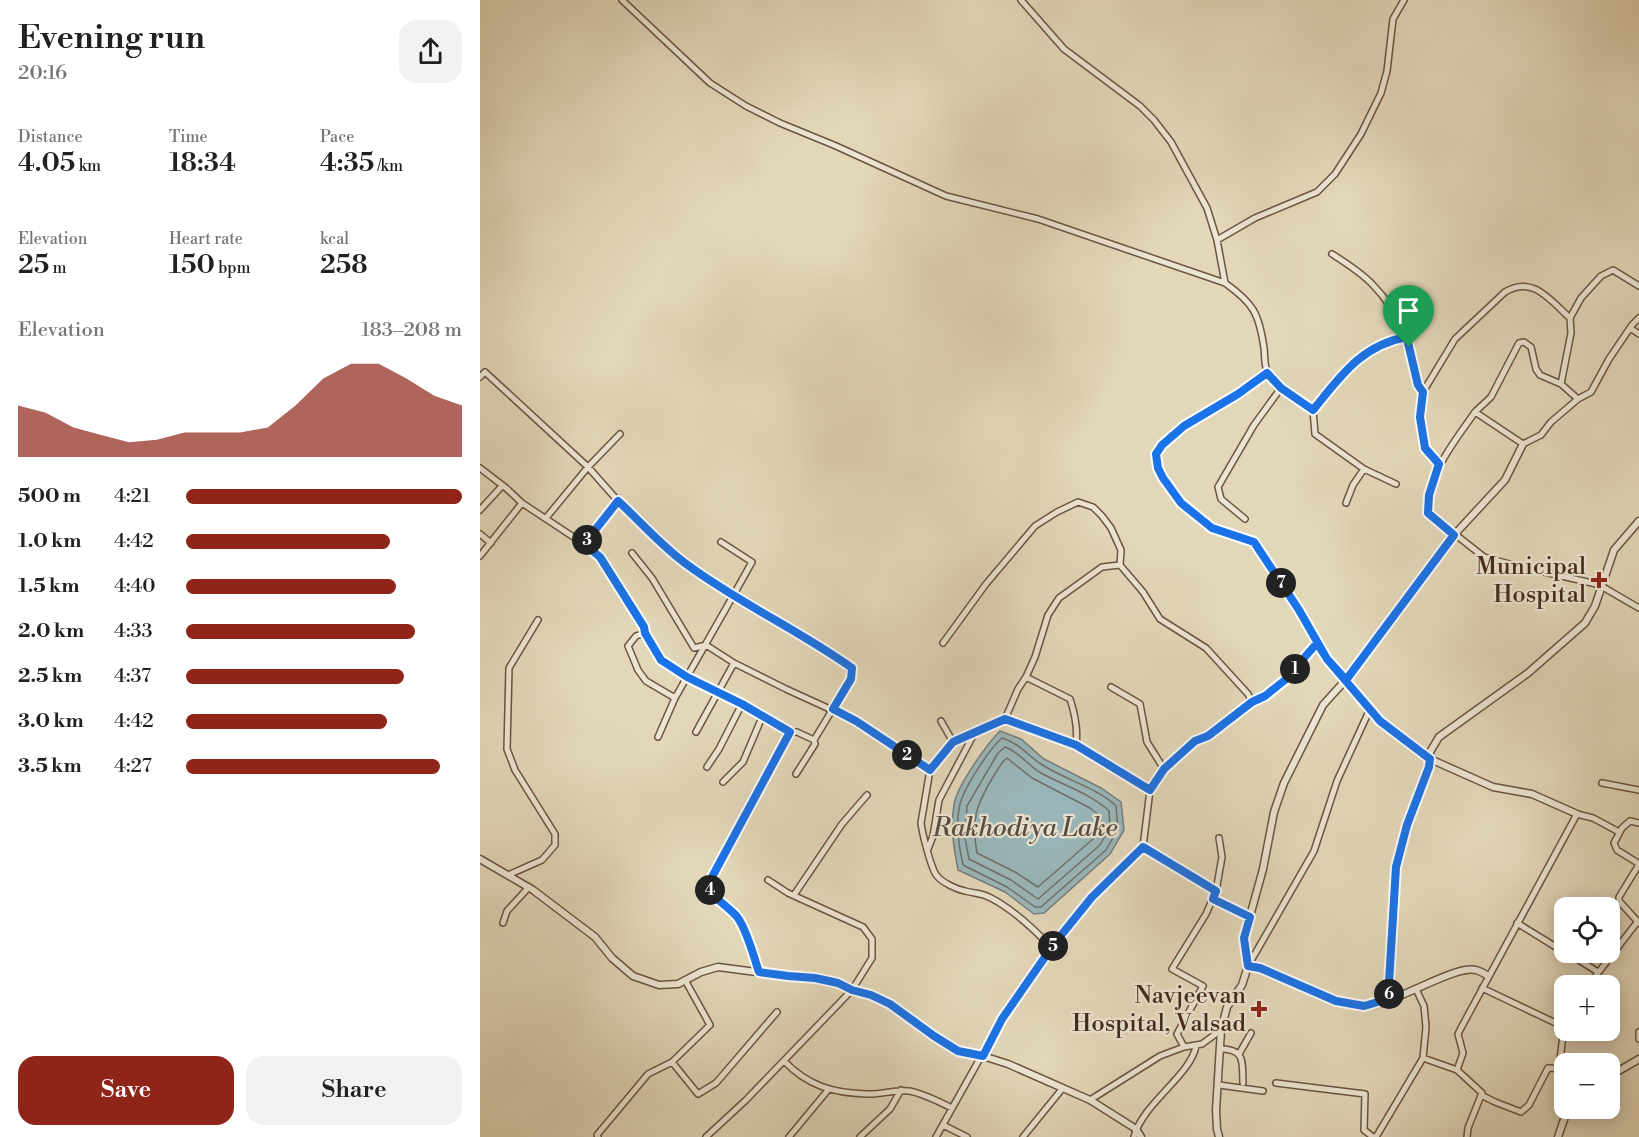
<!DOCTYPE html>
<html lang="en">
<head>
<meta charset="utf-8">
<style>
	:root { --surface:#fff; --page:#f2f2f2; --text:#202124; --muted:#757577; --accent:#8f2418 }
	body { margin:0; font-family:"Libre Bodoni",serif; background:var(--page); color:var(--text); height:100vh; display:flex; flex-direction:column; font-size:22px; white-space:nowrap }
	* { box-sizing:border-box; margin:0 }
	p { font-size:20px; color:var(--muted) }
	.icon { flex:none; width:33px; height:33px; fill:none; stroke:currentColor; stroke-width:2; stroke-linecap:round; stroke-linejoin:round }
	.map { position:relative; flex:1; overflow:hidden }
	.drawer { display:flex; flex-direction:column; background:var(--surface); width:480px }
	.drawer>* { flex:none }
	.buttons { position:absolute; left:1074px; top:897px; display:grid; gap:12px }
	.buttons a { display:grid; place-items:center; width:66px; height:66px; border-radius:12px; background:var(--surface); box-shadow:0 3px 15px #0003; font-size:30px }
	.pin { position:absolute; display:grid; place-items:center; width:51px; height:51px; color:#fff; margin:-62px -26px; border-radius:50% 50% 50% 0; rotate:-45deg; box-shadow:0 0 6px #0007 }
	.pin .icon { rotate:45deg }
	.km { position:absolute; width:30px; height:30px; margin:-15px; border-radius:50%; background:#222; color:#fff; font-size:16px; line-height:30px; text-align:center }
	.round { display:grid; place-items:center; flex:none; width:63px; height:63px; border-radius:18px; background:var(--page) }
	.headline { display:flex; align-items:center; justify-content:space-between; height:102px; padding:0 18px }
	h1 { font-size:33px; font-weight:600; line-height:45px }
	.metrics { display:grid; grid-template-columns:repeat(3,1fr); gap:9px; height:102px; padding:6px 18px }
	.metrics div { display:grid; align-content:center }
	.metrics b { font-size:26px; font-weight:600 }
	.metrics small { font-size:16px; font-weight:400 }
	.metrics p { font-size:16px }
	.chart { height:168px; padding:12px 18px }
	.chart p { display:flex; justify-content:space-between }
	.chart svg { width:100%; height:108px; margin-top:6px; fill:var(--accent); opacity:.7 }
	.primary-button { display:flex; gap:12px; margin-top:auto; padding:12px 18px }
	.primary-button a { flex:1; height:69px; border-radius:18px; background:var(--accent); color:#fff; font-size:24px; font-weight:600; line-height:69px; text-align:center }
	.primary-button a+a { background:var(--page); color:var(--text) }
	ul { padding:0 18px; list-style:none; font-size:20px }
	li { display:grid; grid-template-columns:96px 72px 1fr; align-items:center; height:45px }
	li i { height:15px; border-radius:8px; background:var(--accent) }
	main { display:flex; flex:1; min-height:0 }
	.map>svg:first-child { display:block }
	.water { fill:#9ab7bb; stroke:#777e7b; stroke-width:1.5 }
	.lines { fill:none; stroke-linecap:round; stroke-linejoin:round }
	.shore { stroke:#6e706b; stroke-width:1.5 }
	.minor-casing { stroke:#6b5442; stroke-width:8 }
	.tertiary-casing { stroke:#6b5442; stroke-width:9 }
	.minor { stroke:#ece5d2; stroke-width:5 }
	.tertiary { stroke:#ece5d2; stroke-width:6 }
	.route-casing { stroke:#fff; stroke-width:12 }
	.route { stroke:#1a73e8; stroke-width:8 }
	.poi-dot { fill:#8f2418; stroke:#ece5d2; stroke-width:2 }
	.labels { text-anchor:middle; stroke-width:4.5; stroke-linejoin:round; paint-order:stroke }
	.poi-label { font-size:24px; fill:#43291b; stroke:#ece5d2; text-anchor:end }
	.water-label { font-size:26px; font-style:italic; fill:#594c43; stroke:#ece5d2 }
</style>
</head>
<body>
<main>
<section class="drawer">
<div class="headline"><div><h1>Evening run</h1><p>20:16</p></div><a class="round"><svg class="icon" aria-label="share" viewBox="0 0 24 24"><path d="M12 15V3M7 8l5-5 5 5M5 13v7h14v-7"/></svg></a></div>
<div class="metrics">
<div><p>Distance</p><b>4.05<small> km</small></b></div>
<div><p>Time</p><b>18:34</b></div>
<div><p>Pace</p><b>4:35<small> /km</small></b></div>
</div>
<div class="metrics">
<div><p>Elevation</p><b>25<small> m</small></b></div>
<div><p>Heart rate</p><b>150<small> bpm</small></b></div>
<div><p>kcal</p><b>258</b></div>
</div>
<div class="chart"><p><span>Elevation</span>183–208 m</p>
<svg viewBox="0 0 160 44" preserveAspectRatio="none"><path d="M0 44V23L10 26L20 32L30 35L40 38L50 37L60 34L70 34L80 34L90 32L100 23L110 12L120 6L130 6L140 12L150 19L160 23V44z"/></svg>
</div>
<ul>
<li><b>500 m</b>4:21<i style="width:100%"></i></li>
<li><b>1.0 km</b>4:42<i style="width:74%"></i></li>
<li><b>1.5 km</b>4:40<i style="width:76%"></i></li>
<li><b>2.0 km</b>4:33<i style="width:83%"></i></li>
<li><b>2.5 km</b>4:37<i style="width:79%"></i></li>
<li><b>3.0 km</b>4:42<i style="width:73%"></i></li>
<li><b>3.5 km</b>4:27<i style="width:92%"></i></li>
</ul>
<div class="primary-button"><a>Save</a><a>Share</a></div>
</section>
<div class="map">
<svg width="1159" height="1137" viewBox="0 0 1159 1137">
	<rect width="100%" height="100%" fill="#e2d7b9"/>
	<filter id="stains"><feTurbulence type="fractalNoise" baseFrequency=".00333" numOctaves="4"/><feColorMatrix values="0 0 0 0 .2 0 0 0 0 .09 0 0 0 0 .02 0 0 0 .5 -.17"/></filter>
	<radialGradient id="worn" r=".72"><stop offset=".6" stop-color="#630" stop-opacity="0"/><stop offset="1" stop-color="#630" stop-opacity=".3"/></radialGradient>
	<!-- water -->
	<path class="water" d="M520 731 541 739 564 759 621 788 641 802 644 830 630 854 564 913 554 914 525 892 478 870C474 848 470 828 474 805 476 787 507 744 520 731Z"/>
	<g class="lines">
		<!-- shore -->
		<path class="shore" d="M522 738C539 743 547 755 561 764 585 780 616 787 636 806L638 829 626 850 561 907H555L527 887 483 865C479 846 475 824 480 804 484 788 509 749 522 738Z
			M525 747C539 752 547 764 559 772 580 784 612 794 629 811L630 827 620 845 558 899 531 880 489 859 485 838 487 806 518 753Z
			M527 758 552 778 610 808 620 816 621 825 613 839 558 887 535 872 497 853C491 820 496 805 513 777 518 770 521 762 527 758Z"/>
		<!-- minor casing -->
		<g class="minor-casing">
			<path id="minor" d="M142 0 230 83 266 106 300 123 356 146 466 196 558 219 745 283C773 303 779 313 784 348 785 355 784 364 787 371 792 386 820 401 833 410
				M541 0 584 49 660 106 674 120 691 142 727 208 737 240 745 283
				M737 240 775 218 837 192 855 174 881 134 901 93 907 71 913 19 924 0
				M852 254C866 263 882 273 893 285 923 316 928 344 938 385L943 392
				M1159 318 1152 325 1129 359 1111 392 1098 399 1071 422 1061 435 1043 444 995 412C971 447 950 469 948 513L1004 557 1033 565 1112 583 1121 586 1159 608
				M1150 328 1159 334
				M0 377 5 372 108 467 138 501 207 565 253 596 272 562 241 542
				M1081 384 1091 333 1090 318 1101 298 1121 276 1133 270 1159 286
				M995 412 1011 397 1039 343 1044 342 1051 347 1056 369 1060 375 1081 384 1098 399
				M959 464 945 448 940 417 943 392 975 339 1025 292C1053 275 1070 300 1090 318
				M0 468 26 488 42 503 104 544 138 501
				M916 484 884 469 835 434 833 410C860 377 881 345 927 337
				M866 503 873 485 884 469
				M0 510 22 486
				M66 518 108 467 140 434
				M765 519 741 499 738 487 774 425 801 388
				M0 534 11 543
				M104 544 120 557 164 627 181 660 207 677 262 704 310 732H317L334 740
				M152 553 172 578 214 648 226 645 254 663 306 689 376 721 450 770
				M0 556 42 503
				M165 633 156 636 148 646 158 670 166 681 195 698
				M463 643 506 584 555 526 577 512 598 502 613 507 622 516 631 528 641 550 640 565 663 592 680 619 726 648 768 694 772 702
				M546 677 590 699C595 714 598 730 596 745
				M631 687 660 704 667 742 684 769
				M525 719 596 745 670 790
				M461 721 473 742
				M216 732 254 663
				M178 737 195 698 253 596 355 656 372 668 371 679 334 740 335 744 316 774
				M227 767 239 749 262 704
				M243 782 263 762 283 715
				M1122 783 1159 790
				M1159 823 1150 821 1142 828 1134 843 1137 850 1158 863V866L1139 897V901L1159 923
				M663 847 736 891 742 857 739 838
				M448 849 453 836 459 800 495 732
				M28 875 62 860 75 845V834L35 770 27 749 29 668 58 620
				M314 895 362 824 387 795
				M733 899 770 917
				M23 923 27 911 49 887
				M1037 923 1084 952
				M572 948C554 929 534 910 511 898 500 892 496 894 485 891 476 889 463 883 457 876 451 869 442 832 441 823L450 770 473 742 525 719 538 689 546 677 555 657 568 615 579 598 622 567 640 565
				M1086 952 1118 972
				M768 966 834 851 857 781 890 709
				M279 972C273 955 268 933 258 918 250 907 234 900 229 888L232 877 310 732
				M1108 986 1158 921
				M1002 988 1084 1027
				M1084 1027 1080 1060 1084 1070
				M1159 1032V1039
				M704 1047 697 1034 723 986 692 969 726 914 736 891
				M740 1049C766 1049 762 1062 763 1083
				M759 1054 771 1033
				M943 1058 977 1070 1002 1093 988 1128 987 1137
				M304 1061C328 1086 353 1093 387 1094 401 1095 415 1089 429 1091 443 1093 459 1102 472 1108
				M192 1062 230 1025 205 980
				M977 1070 983 1053 978 1034 981 1028 1097 814 1113 818 1139 832
				M796 1083 885 1094 884 1130 893 1137
				M739 1085 783 1091
				M1001 1095 1015 1102 1041 1112 1049 1105 1068 1068 1084 1069
				M610 1100 680 1056 704 1047 722 1044 741 1030
				M463 1125 487 1137
				M118 1137 117 1135 168 1074 192 1062 218 1094 236 1083 297 1012
				M226 1137 266 1100 372 990 392 958V939L383 927 308 893 288 880
				M309 1137 348 1090
				M380 1137 410 1109 421 1090
				M456 1137 522 1019 574 944 612 897 663 847 670 790 684 769 715 741 728 736 772 702 785 696 805 680 837 643
				M543 1137 582 1089
				M654 1137C662 1104 711 1075 716 1046
				M896 1137 943 1058 946 1027 944 1006 936 989"/>
		</g>
		<!-- tertiary casing -->
		<g class="tertiary-casing">
			<path id="tertiary" d="M787 373 758 394 704 425 682 445 676 454 678 468 683 478 701 503 732 529 774 542 819 610 847 659 900 721 950 759 1013 787 1052 794 1097 814
				M0 859 53 890 115 937 132 958 153 976 179 985 198 984 221 972 238 967 308 976 335 978 358 983 410 1004 454 1036 478 1051 503 1056 528 1064 610 1100 656 1129 661 1137
				M768 966 780 968C808 980 854 1006 883 1006 914 1006 972 965 996 970 1000 971 1005 974 1008 976
				M908 999 916 867 927 825 949 767 950 752 959 737 1048 673 1105 623 1115 606 1134 550 1159 521
				M1130 1076 1159 1059
				M739 1137 737 1129 736 1110 741 1030 747 1007 762 985 768 966 764 938 783 869 794 812 804 783 843 705 871 674 974 535 1025 480 1043 444
				M1078 1137 1088 1108"/>
		</g>
		<!-- minor -->
		<use href="#minor" class="minor"/>
		<!-- tertiary -->
		<use href="#tertiary" class="tertiary"/>
	</g>
	<g class="lines">
		<!-- route casing -->
		<g class="route-casing">
			<path id="route" d="M929 347 938 385 943 392 940 417 945 448 959 464 949 495 948 513 974 535 866 680 847 659 837 643 805 680 785 696 772 702 728 736 715 741 684 769 670 790 596 745 525 719 473 742 450 770 376 721 353 709 371 679 372 668C320 631 261 604 209 566 183 548 161 522 138 501L104 544 120 557 164 627 165 633 181 660 207 677 262 704 310 732 232 877 229 888C234 900 250 907 258 918 268 933 273 955 279 972L308 976 335 978 358 983 372 990 391 995 410 1004 454 1036 478 1051 503 1056 522 1019 574 944 612 897 663 847 736 891 733 899 770 917 764 938 768 966 780 968 856 1001 884 1006 908 999 916 867 927 825 949 767 950 759 900 721 847 659 819 610 774 542 732 528 701 503 683 478 678 468 676 454 682 445 704 426 758 394 787 373 801 388 833 410C860 377 881 345 927 337L929 347"/>
		</g>
		<!-- route -->
		<use href="#route" class="route"/>
	</g>
	<!-- markers -->
	<g class="poi-dot">
		<path d="M1116 571h6v6h6v6h-6v6h-6v-6h-6v-6h6z"/>
		<path d="M776 1000h6v6h6v6h-6v6h-6v-6h-6v-6h6z"/>
	</g>
	<g class="labels">
		<!-- poi labels -->
		<g class="poi-label">
			<text x="1106" y="574">Municipal<tspan x="1106" dy="28">Hospital</tspan></text>
			<text x="766" y="1003">Navjeevan<tspan x="766" dy="28">Hospital, Valsad</tspan></text>
		</g>
		<!-- water labels -->
		<g class="water-label">
			<text x="545" y="836">Rakhodiya Lake</text>
		</g>
	</g>
	<rect width="100%" height="100%" filter="url(#stains)"/>
	<rect width="100%" height="100%" fill="url(#worn)"/>
</svg>
<div class="buttons">
<a><svg class="icon" aria-label="locate" viewBox="0 0 24 24"><circle cx="12" cy="12" r="6"/><path d="M12 2v4M12 18v4M2 12h4M18 12h4"/></svg></a>
<a>+</a>
<a>−</a>
</div>
<div class="pin" style="left:929px;top:347px;background:#1e9e55"><svg class="icon" aria-label="arrive" viewBox="0 0 24 24"><path d="M6 21V4h12l-3 4 3 4H6"/></svg></div>
<b class="km" style="left:815px;top:669px">1</b>
<b class="km" style="left:427px;top:755px">2</b>
<b class="km" style="left:107px;top:540px">3</b>
<b class="km" style="left:230px;top:890px">4</b>
<b class="km" style="left:573px;top:946px">5</b>
<b class="km" style="left:909px;top:994px">6</b>
<b class="km" style="left:801px;top:583px">7</b>
</div>
</main>
</body>
</html>
